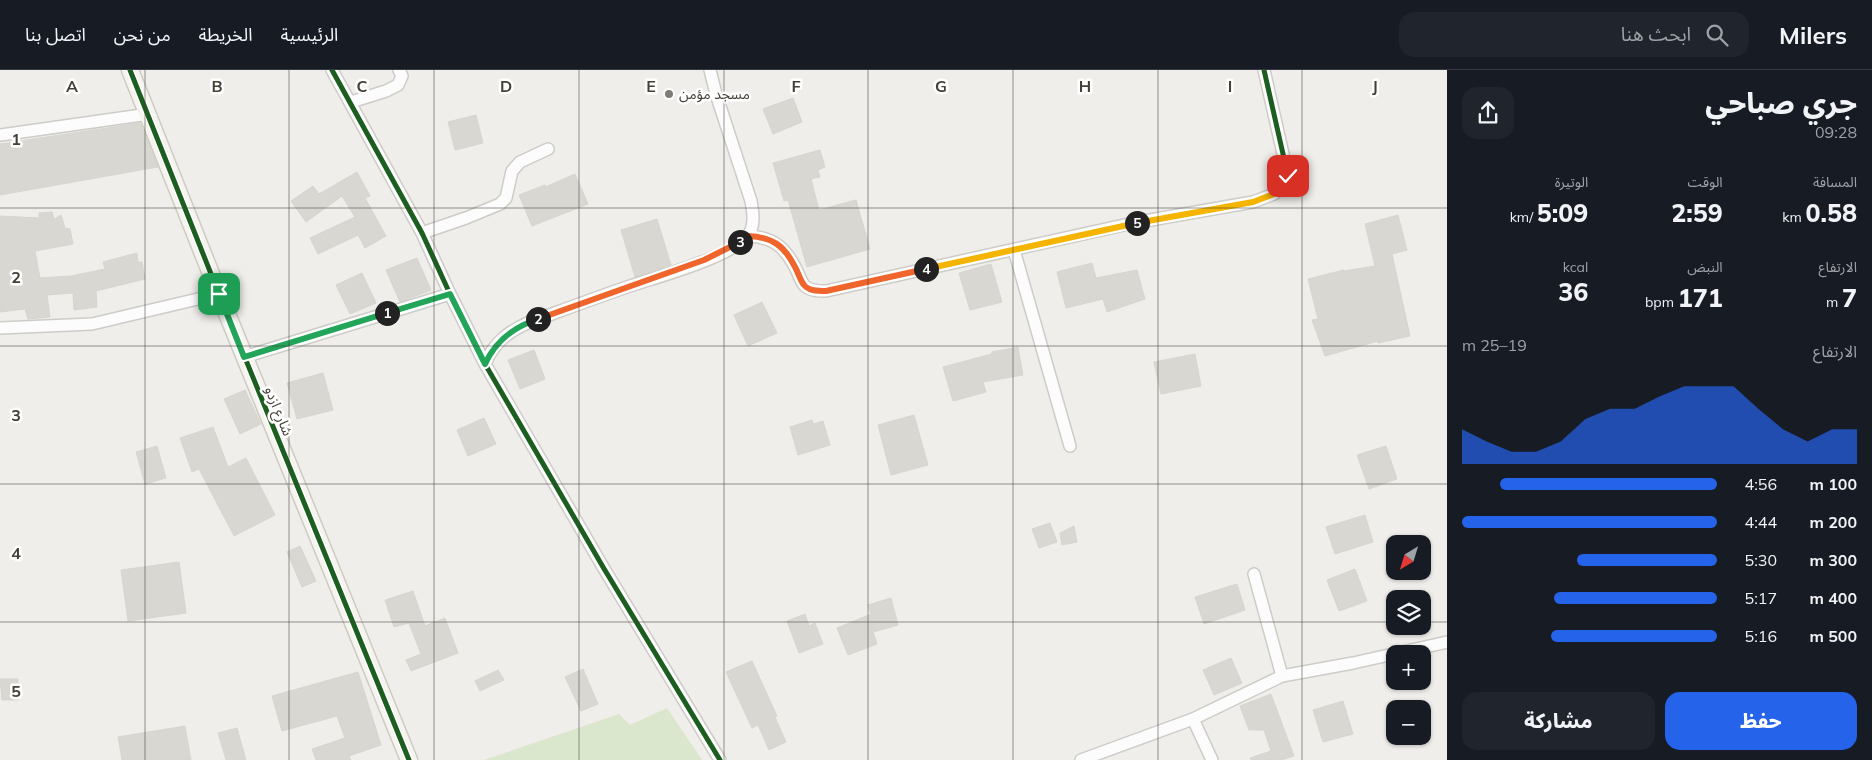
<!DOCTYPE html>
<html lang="ar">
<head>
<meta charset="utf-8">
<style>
	:root { --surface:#171b24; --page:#20242c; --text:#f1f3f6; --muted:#9ea1a6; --line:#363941; --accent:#2563eb }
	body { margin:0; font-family:Mulish,"Noto Sans Arabic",sans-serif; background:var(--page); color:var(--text); direction:rtl; height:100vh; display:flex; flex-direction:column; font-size:19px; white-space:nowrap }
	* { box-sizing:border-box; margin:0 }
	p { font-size:16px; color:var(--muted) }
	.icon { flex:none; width:28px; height:28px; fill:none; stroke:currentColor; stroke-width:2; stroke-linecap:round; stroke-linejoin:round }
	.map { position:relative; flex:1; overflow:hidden; direction:ltr }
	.panel { display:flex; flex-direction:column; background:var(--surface); width:425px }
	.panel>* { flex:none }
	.needle { width:32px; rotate:218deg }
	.fabs { position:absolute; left:1386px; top:465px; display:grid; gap:10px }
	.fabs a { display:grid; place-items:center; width:45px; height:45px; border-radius:10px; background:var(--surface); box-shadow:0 1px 4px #0004; font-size:25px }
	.pin { position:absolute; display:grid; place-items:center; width:42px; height:42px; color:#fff; margin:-21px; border-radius:10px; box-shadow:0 2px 8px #0006 }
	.km { position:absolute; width:25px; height:25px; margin:-12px; border-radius:50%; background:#222; color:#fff; font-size:14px; line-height:25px; text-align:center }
	.round { display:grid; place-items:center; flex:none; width:52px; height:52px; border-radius:15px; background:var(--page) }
	.overview { display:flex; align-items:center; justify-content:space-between; height:85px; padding:0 15px }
	h1 { font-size:28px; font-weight:800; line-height:38px }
	.stats { display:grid; grid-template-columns:repeat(3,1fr); gap:8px; height:85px; padding:5px 15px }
	.stats div { display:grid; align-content:center }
	.stats b { font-size:25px; font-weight:800 }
	.stats small { font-size:14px; font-weight:400 }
	.stats p { font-size:14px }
	.chart { height:140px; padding:10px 15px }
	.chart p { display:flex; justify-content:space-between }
	.chart svg { width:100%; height:90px; margin-top:5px; fill:var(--accent); opacity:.7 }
	.cta { display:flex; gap:10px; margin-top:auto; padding:10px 15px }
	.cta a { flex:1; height:58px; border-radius:15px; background:var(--accent); color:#fff; font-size:20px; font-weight:800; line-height:58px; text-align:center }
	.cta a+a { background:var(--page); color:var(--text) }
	ul { padding:0 15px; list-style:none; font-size:16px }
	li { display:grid; grid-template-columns:80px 60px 1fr; align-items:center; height:38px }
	li i { height:12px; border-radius:6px; background:var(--accent) }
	header { display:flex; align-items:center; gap:30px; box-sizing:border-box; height:70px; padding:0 25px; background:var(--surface); border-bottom:1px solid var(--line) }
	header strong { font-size:24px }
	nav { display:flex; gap:28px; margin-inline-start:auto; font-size:18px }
	.search { width:350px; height:45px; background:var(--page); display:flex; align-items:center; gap:12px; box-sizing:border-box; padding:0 18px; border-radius:15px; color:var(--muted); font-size:19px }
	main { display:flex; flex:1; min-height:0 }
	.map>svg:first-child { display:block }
	.green { fill:#dbe7cd }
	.building { fill:#d9d7d2; stroke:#d7d5d0 }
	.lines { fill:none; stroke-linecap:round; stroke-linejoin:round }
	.street-casing { stroke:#cdccc8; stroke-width:14 }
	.secondary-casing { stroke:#cecbc2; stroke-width:19 }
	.street { stroke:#fdfcfc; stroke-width:11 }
	.secondary { stroke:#f5f4ef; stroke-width:16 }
	.cycleway-casing { stroke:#fff; stroke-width:8 }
	.cycleway { stroke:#1b5e20; stroke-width:5 }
	.split-1-casing { stroke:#fff; stroke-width:10 }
	.split-2-casing { stroke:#fff; stroke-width:10 }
	.split-3-casing { stroke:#fff; stroke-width:10 }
	.split-4-casing { stroke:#fff; stroke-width:10 }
	.split-5-casing { stroke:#fff; stroke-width:10 }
	.split-6-casing { stroke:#fff; stroke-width:10 }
	.split-1 { stroke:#22a559; stroke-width:6 }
	.split-2 { stroke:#22a559; stroke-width:6 }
	.split-3 { stroke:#f0652b; stroke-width:6 }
	.split-4 { stroke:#f0652b; stroke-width:6 }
	.split-5 { stroke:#f5b400; stroke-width:6 }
	.split-6 { stroke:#f5b400; stroke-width:6 }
	.grid { fill:none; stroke:#444037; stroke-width:1; stroke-opacity:0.55 }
	.poi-dot { fill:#807d76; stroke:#fff; stroke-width:2 }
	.labels { text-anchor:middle; stroke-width:5; stroke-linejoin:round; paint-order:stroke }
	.poi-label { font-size:14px; fill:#444037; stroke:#fff; text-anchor:start }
	.street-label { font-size:14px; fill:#444037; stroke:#fff }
	.grid-label { font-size:16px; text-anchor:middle; font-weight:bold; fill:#444037; stroke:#fff; stroke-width:5; stroke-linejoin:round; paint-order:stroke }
</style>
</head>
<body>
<header>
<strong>Milers</strong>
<div class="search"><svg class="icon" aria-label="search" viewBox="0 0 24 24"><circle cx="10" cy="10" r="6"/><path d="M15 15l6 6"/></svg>ابحث هنا</div>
<nav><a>الرئيسية</a><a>الخريطة</a><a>من نحن</a><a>اتصل بنا</a></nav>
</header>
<main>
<section class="panel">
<div class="overview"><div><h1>جري صباحي</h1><p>09:28</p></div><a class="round"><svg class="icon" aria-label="share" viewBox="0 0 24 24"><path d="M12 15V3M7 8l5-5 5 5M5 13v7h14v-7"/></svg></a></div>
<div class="stats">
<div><p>المسافة</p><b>0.58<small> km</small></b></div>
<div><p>الوقت</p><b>2:59</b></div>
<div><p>الوتيرة</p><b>5:09<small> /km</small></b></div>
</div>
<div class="stats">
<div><p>الارتفاع</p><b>7<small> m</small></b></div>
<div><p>النبض</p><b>171<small> bpm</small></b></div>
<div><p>kcal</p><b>36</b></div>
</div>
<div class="chart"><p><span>الارتفاع</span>19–25 m</p>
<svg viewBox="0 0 160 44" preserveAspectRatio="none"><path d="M0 44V27L10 33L20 38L30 38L40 33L50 22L60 17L70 17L80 11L90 6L100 6L110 6L120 17L130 27L140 33L150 27L160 27V44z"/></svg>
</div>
<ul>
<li><b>100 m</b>4:56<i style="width:85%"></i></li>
<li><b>200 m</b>4:44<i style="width:100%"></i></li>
<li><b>300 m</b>5:30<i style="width:55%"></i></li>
<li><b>400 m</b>5:17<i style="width:64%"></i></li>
<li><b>500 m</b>5:16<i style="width:65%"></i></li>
</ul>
<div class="cta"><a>حفظ</a><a>مشاركة</a></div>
</section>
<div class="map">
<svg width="1447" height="690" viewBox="0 0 1447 690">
	<rect width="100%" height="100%" fill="#efeeea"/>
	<!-- green -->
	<path class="green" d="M667 638 702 690H484L619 644 630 655Z"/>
	<!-- building -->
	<path class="building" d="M793 28 802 52 773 64 763 39Z
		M476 45 483 73 455 80 448 52Z
		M140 53 158 97 0 125V74Z
		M820 80 825 97 818 100 820 107 811 109 819 140 856 130 870 179 807 197 788 130 784 131 773 93Z
		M357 102 370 126 365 128 386 166 365 178 358 165 318 184 310 168 355 147 342 126 306 152 291 131 313 116 319 124Z
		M575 104 588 134 532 156 519 125 545 115V117Z
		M52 142 54 149 61 145 65 158 70 159 73 174 35 181 40 208 71 206 105 199 103 192 137 183 138 192H142L145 209 96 221 97 237 74 240 73 223 47 225 50 247 28 249 25 239 0 242V146L39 148V143Z
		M1398 145 1407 180 1392 184 1410 266 1378 273V271L1325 286 1312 250 1318 249 1308 209 1344 200V201L1375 196 1365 154Z
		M657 149 671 195 635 207 621 160Z
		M417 188 431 220 400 232 386 200Z
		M1092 193 1096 208 1137 200 1145 229 1107 242 1103 229 1066 238 1057 202Z
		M991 194 1002 232 970 240 959 203Z
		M362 203 376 233 350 244 336 215Z
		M762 232 777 263 748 276 734 245Z
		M1018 277 1023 305 983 312 986 322 953 331 943 297 992 284V282Z
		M534 280 545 309 520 319 508 290Z
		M1195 284 1201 316 1161 324 1154 292Z
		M323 303 333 340 297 349 287 313Z
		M245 320 261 354 240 364 224 329Z
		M914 345 928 395 891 405 878 355Z
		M484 348 496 374 468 386 457 360Z
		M812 350 813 354 823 351 830 375 798 385 790 357Z
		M213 357 228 397 246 388 275 445 234 466 199 399 192 402 180 368Z
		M157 376 166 408 145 414 136 382Z
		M1386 376 1397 409 1369 419 1357 385Z
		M1365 445 1373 472 1335 484 1326 457Z
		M1050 453 1057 472 1039 478 1032 459Z
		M1074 456 1077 472 1062 475 1060 463Z
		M300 476 316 511 302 517 287 482Z
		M179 492 186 543 128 551 121 500Z
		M1355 499 1367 531 1339 541 1327 510Z
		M1237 514 1245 540 1204 554 1195 527Z
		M413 521 425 556 445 548 458 583 411 601 406 590 421 584 409 553 394 557 385 530Z
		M891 528 898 555 873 562 877 574 848 585 837 558 871 544 868 535Z
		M805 544 809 556 815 553 823 574 799 583 787 551Z
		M1231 588 1242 613 1214 625 1203 600Z
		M752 591 777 646 775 647 786 672 769 680 758 655 752 658 726 602Z
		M583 599 598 634 581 641 565 607Z
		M498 600 504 610 480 621 475 611Z
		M358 602 381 675 349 686 351 690H316L312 679 345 668 337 646 282 661 272 626Z
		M0 609H18V630H2Z
		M1271 624 1294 686 1281 690H1251L1250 688 1271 681 1264 660H1249L1240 636Z
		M1343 631 1353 664 1323 672 1313 640Z
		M185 656 191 690H122L118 667Z
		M237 658 246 690H226L218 663Z"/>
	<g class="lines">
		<!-- street casing -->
		<g class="street-casing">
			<path id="street" d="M332 0 422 163 450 224 485 294 603 497 720 690
				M351 32 386 21 398 15 402 6 399 0
				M0 65 149 44
				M422 163 466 148 500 134 506 128 512 101 520 92 548 79
				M748 166C772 167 784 176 795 197 798 202 800 210 804 215 809 221 818 221 826 221L1133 153 1253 132 1274 124 1284 115 1288 106 1264 0
				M1014 180 1070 376
				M0 258 92 254 219 224
				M244 287 450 224
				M485 294C494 272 509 261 530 252 563 240 595 228 627 217 653 208 736 186 749 164 755 154 753 142 751 131L716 24 710 0
				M1254 504 1282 606
				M1193 649 1212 690
				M1081 690 1193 649 1282 606 1353 593 1447 572"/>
		</g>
		<!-- secondary casing -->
		<g class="secondary-casing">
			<path id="secondary" d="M130 0 219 224 409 690"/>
		</g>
		<!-- street -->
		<use href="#street" class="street"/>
		<!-- secondary -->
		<use href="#secondary" class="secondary"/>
		<!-- cycleway casing -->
		<g class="cycleway-casing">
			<path id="cycleway" d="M130 0 219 224 409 690
				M332 0 422 163 450 224 485 294 603 497 720 690
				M748 166C772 167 784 176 795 197 798 202 800 210 804 215 809 221 818 221 826 221L1133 153 1253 132 1274 124 1284 115 1288 106 1264 0"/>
		</g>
		<!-- cycleway -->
		<use href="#cycleway" class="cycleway"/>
	</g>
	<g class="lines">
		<!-- split-1 casing -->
		<g class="split-1-casing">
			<path id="split-1" d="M219 224 244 287 387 243"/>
		</g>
		<!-- split-2 casing -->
		<g class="split-2-casing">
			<path id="split-2" d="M387 243 450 224 485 294C496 270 514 257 538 249"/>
		</g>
		<!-- split-3 casing -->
		<g class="split-3-casing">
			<path id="split-3" d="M538 249 704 190 740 172"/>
		</g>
		<!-- split-4 casing -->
		<g class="split-4-casing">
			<path id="split-4" d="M740 172 748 166C772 167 784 175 795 197 798 202 800 210 804 215 809 221 818 221 826 221L926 199"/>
		</g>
		<!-- split-5 casing -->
		<g class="split-5-casing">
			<path id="split-5" d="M926 199 1137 153"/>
		</g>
		<!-- split-6 casing -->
		<g class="split-6-casing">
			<path id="split-6" d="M1137 153 1253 132 1274 124 1284 115 1288 106"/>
		</g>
		<!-- split-1 -->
		<use href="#split-1" class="split-1"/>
		<!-- split-2 -->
		<use href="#split-2" class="split-2"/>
		<!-- split-3 -->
		<use href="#split-3" class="split-3"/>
		<!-- split-4 -->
		<use href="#split-4" class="split-4"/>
		<!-- split-5 -->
		<use href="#split-5" class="split-5"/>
		<!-- split-6 -->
		<use href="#split-6" class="split-6"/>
	</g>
	<!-- grid -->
	<path class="grid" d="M145 0V690M289 0V690M434 0V690M579 0V690M724 0V690M868 0V690M1013 0V690M1158 0V690M1302 0V690M0 138H1447M0 276H1447M0 414H1447M0 552H1395M1422 552H1447"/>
	<!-- markers -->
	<circle class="poi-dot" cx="669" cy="24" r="5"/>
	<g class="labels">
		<!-- poi labels -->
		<g class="poi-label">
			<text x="679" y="29">مسجد مؤمن</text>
		</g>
		<!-- street labels -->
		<g class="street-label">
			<text transform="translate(279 341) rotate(68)" y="5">شارع ازدو</text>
		</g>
	</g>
	<g class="grid-label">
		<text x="72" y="22">A</text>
		<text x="217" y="22">B</text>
		<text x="362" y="22">C</text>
		<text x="506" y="22">D</text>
		<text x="651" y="22">E</text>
		<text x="796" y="22">F</text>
		<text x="941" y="22">G</text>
		<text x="1085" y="22">H</text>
		<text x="1230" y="22">I</text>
		<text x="1375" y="22">J</text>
		<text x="16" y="75">1</text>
		<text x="16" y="213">2</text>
		<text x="16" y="351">3</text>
		<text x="16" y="489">4</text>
		<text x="16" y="627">5</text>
	</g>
</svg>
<div class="fabs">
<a><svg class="needle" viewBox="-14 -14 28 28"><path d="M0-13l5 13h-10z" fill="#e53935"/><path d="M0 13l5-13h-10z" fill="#9ea1a6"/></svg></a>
<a><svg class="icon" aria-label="layers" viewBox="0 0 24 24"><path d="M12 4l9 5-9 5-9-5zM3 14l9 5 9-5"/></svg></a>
<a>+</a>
<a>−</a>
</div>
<div class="pin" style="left:219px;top:224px;background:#1e9e55"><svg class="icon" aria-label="arrive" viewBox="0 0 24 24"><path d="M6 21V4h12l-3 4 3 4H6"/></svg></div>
<div class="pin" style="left:1288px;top:106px;background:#d93025"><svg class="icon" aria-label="check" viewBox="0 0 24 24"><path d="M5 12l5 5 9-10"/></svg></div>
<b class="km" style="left:387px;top:243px">1</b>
<b class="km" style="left:538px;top:249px">2</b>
<b class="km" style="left:740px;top:172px">3</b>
<b class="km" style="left:926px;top:199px">4</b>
<b class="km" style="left:1137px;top:153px">5</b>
</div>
</main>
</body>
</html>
